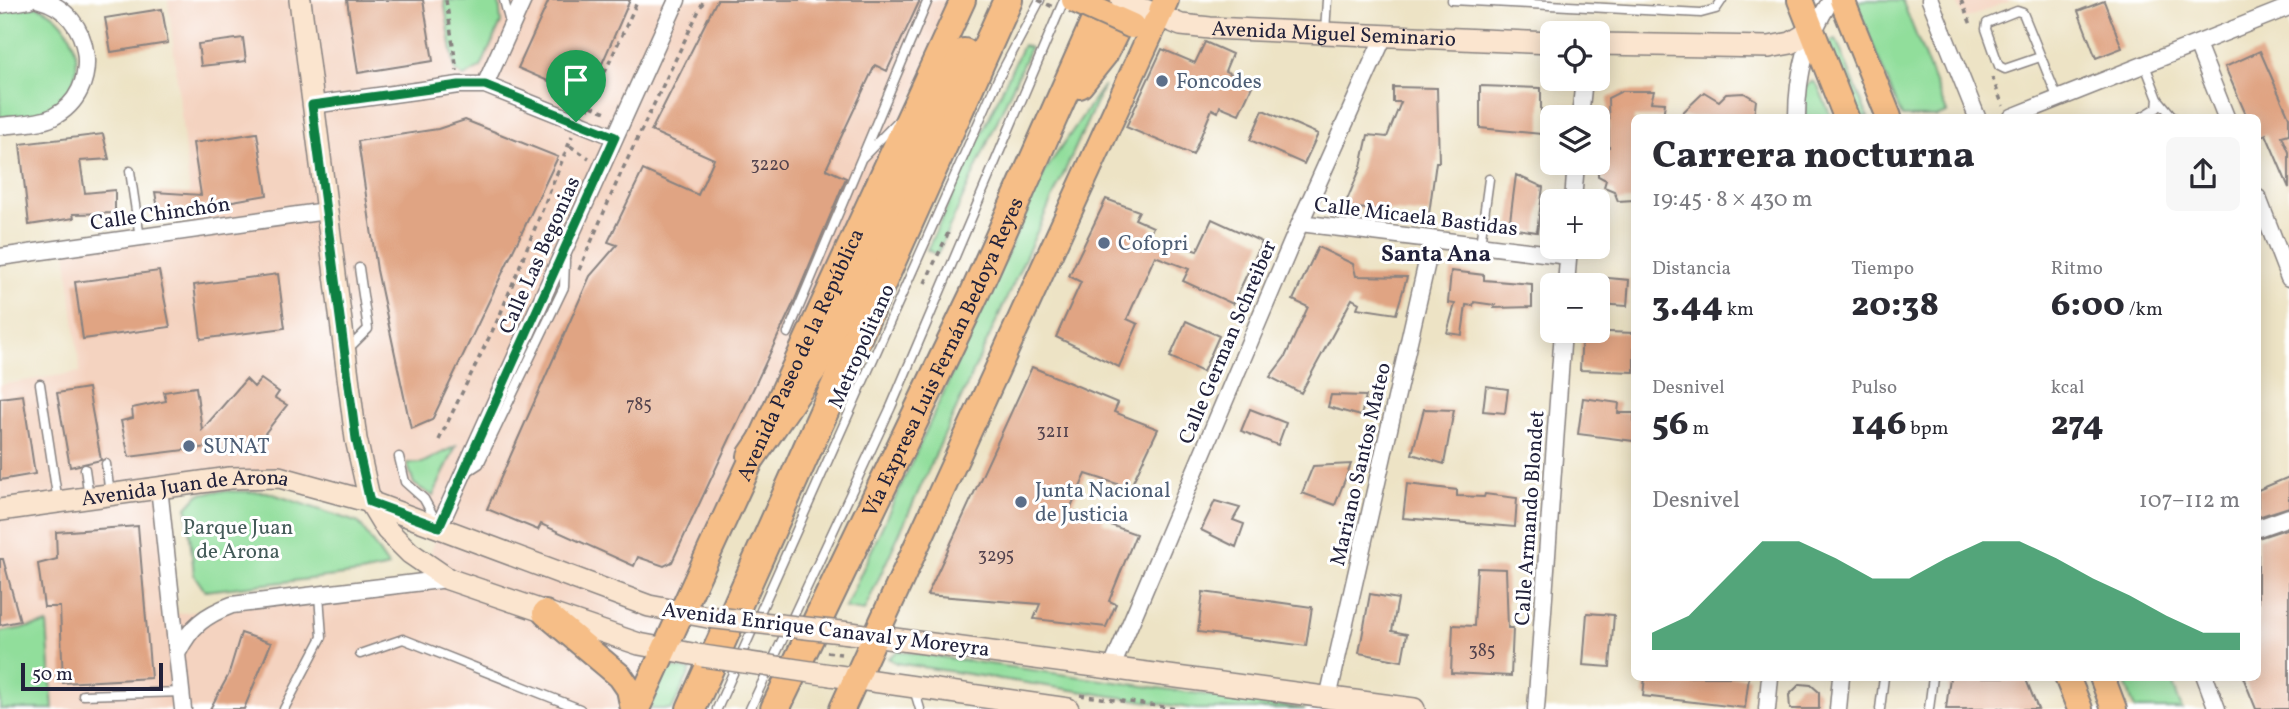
<!DOCTYPE html>
<html lang="es">
<head>
<meta charset="utf-8">
<style>
	:root { --surface:#fff; --page:#f7f7f7; --text:#2b2b33; --muted:#7c7c81; --accent:#0b8043 }
	body { margin:0; font-family:Vollkorn,serif; background:var(--page); color:var(--text); height:100vh; display:flex; flex-direction:column; font-size:26px; white-space:nowrap }
	* { box-sizing:border-box; margin:0 }
	p { font-size:23px; color:var(--muted) }
	.icon { flex:none; width:38px; height:38px; fill:none; stroke:currentColor; stroke-width:2; stroke-linecap:round; stroke-linejoin:round }
	.map { position:relative; flex:1; overflow:hidden }
	.panel { position:absolute; left:1631px; top:114px; width:630px; height:567px; display:flex; flex-direction:column; background:var(--surface); border-radius:10px; box-shadow:0 4px 18px #0003 }
	.panel>* { flex:none }
	.controls { position:absolute; left:1540px; top:21px; display:grid; gap:14px }
	.controls a { display:grid; place-items:center; width:70px; height:70px; border-radius:10px; background:var(--surface); box-shadow:0 4px 18px #0003; font-size:35px }
	.scale { position:absolute; left:21px; bottom:18px; width:142px; box-sizing:border-box; padding-left:7px; border:4px solid #22223b; border-top:0; font-size:19px; line-height:24px; white-space:nowrap; color:#22223b; -webkit-text-stroke:5px #fff; paint-order:stroke }
	.pin { position:absolute; display:grid; place-items:center; width:60px; height:60px; color:#fff; margin:-72px -30px; border-radius:50% 50% 50% 0; rotate:-45deg; box-shadow:0 0 7px #0007 }
	.pin .icon { rotate:45deg }
	.round { display:grid; place-items:center; flex:none; width:74px; height:74px; border-radius:10px; background:var(--page) }
	.headline { display:flex; align-items:center; justify-content:space-between; height:119px; padding:0 21px }
	h1 { font-size:38px; font-weight:800; line-height:52px }
	.figures { display:grid; grid-template-columns:repeat(3,1fr); gap:10px; height:119px; padding:7px 21px }
	.figures div { display:grid; align-content:center }
	.figures b { font-size:35px; font-weight:800 }
	.figures small { font-size:19px; font-weight:400 }
	.figures p { font-size:19px }
	.chart { height:196px; padding:14px 21px }
	.chart p { display:flex; justify-content:space-between }
	.chart svg { width:100%; height:126px; margin-top:7px; fill:var(--accent); opacity:.7 }
	.map>svg:first-child { display:block }
	.built { fill:#f4d3c0; fill-rule:evenodd }
	.green { fill:#91de9b; stroke:#5a806b; stroke-width:2 }
	.building { fill:#e0a483 }
	.lines { fill:none; stroke-linecap:round; stroke-linejoin:round }
	.lane-casing { stroke:#888280; stroke-width:11 }
	.street-casing { stroke:#888280; stroke-width:19 }
	.secondary-casing { stroke:#888280; stroke-width:24 }
	.primary-casing { stroke:#888280; stroke-width:28 }
	.highway-casing { stroke:#888280; stroke-width:32 }
	.path { stroke:#888280; stroke-width:3.5; stroke-dasharray:5 5; stroke-linecap:butt }
	.lane { stroke:#fff; stroke-width:8 }
	.street { stroke:#fff; stroke-width:16 }
	.secondary { stroke:#fbe5cf; stroke-width:21 }
	.primary { stroke:#f6be87; stroke-width:24 }
	.highway { stroke:#f6be87; stroke-width:28 }
	.secondary-bridge-casing { stroke:#888280; stroke-width:24; stroke-linecap:butt }
	.primary-bridge-casing { stroke:#888280; stroke-width:28; stroke-linecap:butt }
	.path-bridge { stroke:#888280; stroke-width:3.5; stroke-dasharray:5 5; stroke-linecap:butt }
	.secondary-bridge { stroke:#fbe5cf; stroke-width:21 }
	.primary-bridge { stroke:#f6be87; stroke-width:24 }
	.route-casing { stroke:#fff; stroke-width:14 }
	.route { stroke:#0b8043; stroke-width:9 }
	.service-dot { fill:#5c6f8a; stroke:#fff; stroke-width:2.5 }
	.labels { text-anchor:middle; stroke-width:6; stroke-linejoin:round; paint-order:stroke }
	.number-label { font-size:18px; fill:#52424d }
	.street-label { font-size:21px; fill:#22223b; stroke:#fff }
	.service-label { font-size:21px; fill:#4e5e75; stroke:#fff; text-anchor:start }
	.park-label { font-size:21px; fill:#435a58; stroke:#fff }
	.neighbourhood-label { font-size:23px; font-weight:bold; fill:#22223b; stroke:#fff }
</style>
</head>
<body>
<div class="map">
<svg width="2289" height="709" viewBox="0 0 2289 709">
	<rect width="100%" height="100%" fill="#fff"/>
	<filter id="ink" filterUnits="userSpaceOnUse"><feTurbulence type="fractalNoise" baseFrequency=".0143" numOctaves="2"/><feDisplacementMap in="SourceGraphic" scale="14" xChannelSelector="R" yChannelSelector="G"/><feConvolveMatrix kernelMatrix="1 2 1 2 8 2 1 2 1" color-interpolation-filters="sRGB"/></filter>
	<filter id="wash" filterUnits="userSpaceOnUse"><feTurbulence type="fractalNoise" baseFrequency=".00686" numOctaves="4" result="noise"/><feDisplacementMap in="SourceGraphic" scale="28" xChannelSelector="R" yChannelSelector="G"/><feGaussianBlur stdDeviation="1.57" result="paint"/><feColorMatrix in="noise" values="0 0 0 0 0 0 0 0 0 0 0 0 0 0 0 0 0 1.4 0 .05"/><feComposite in="paint" operator="in"/></filter>
	<g filter="url(#wash)">
		<rect width="100%" height="100%" fill="#ede3c5"/>
		<!-- built -->
		<path class="built" d="M168 0H958L635 709H0V385L80 372 66 249 194 231ZM272 474 438 528 422 583 174 614 161 489Z
			M1956 0H2012L1964 19Z"/>
		<!-- green -->
		<path class="green" d="M444 0H499L501 23 481 67 464 77 455 71Z
			M1863 0H1902L1947 113 1936 117H1902L1856 3Z
			M36 6C80 18 94 87 49 109 36 116 15 115 0 118V12Z
			M1836 39 1868 117H1858L1828 42Z
			M1023 45 1030 48 937 255 927 250Z
			M1813 81 1818 86 1831 117H1805L1803 88Z
			M1104 85 864 611 845 608 1045 171Z
			M456 446 433 496 414 484 407 463H422Z
			M218 491 267 492 359 523 389 567 361 573 205 591 194 575 187 507 199 494Z
			M47 624 53 709H0V632Z
			M898 651 1305 709H1196L896 663 888 658Z
			M668 667 691 670 672 709H649Z
			M2123 677H2170L2182 709H2135Z"/>
		<g id="blocks">
			<!-- building -->
			<path class="building" d="M347 0H423L433 61 358 73Z
				M549 0H630L587 98 518 68Z
				M717 0H920L887 71 875 65 826 169 846 178 794 302 672 562 664 566 638 557 634 566 541 524 538 530 487 509 590 276 617 245 608 242 643 170 698 195 714 159 651 131Z
				M2104 1 2122 48 2096 58 2078 11Z
				M162 9 168 43 111 52 105 18Z
				M243 38 246 61 201 66 198 44Z
				M1205 42 1232 54 1225 71 1253 84 1239 114 1220 106 1218 112 1212 109 1193 155 1126 127 1162 49 1195 63Z
				M2260 51 2289 117V134L2282 136 2289 152V188L2266 134 2258 138V117H2247L2225 67Z
				M1480 86 1541 88V134L1480 128Z
				M1393 87 1437 88 1439 162H1436L1429 214 1344 207 1361 167 1368 135 1387 137 1401 102H1393Z
				M1622 91H1654L1651 102 1665 103 1663 117H1634V200L1618 201 1614 191 1604 187 1606 180 1598 176V148L1609 147 1608 98Z
				M1704 92 1719 101 1726 94 1744 93 1756 100 1754 117H1678Z
				M1263 110 1318 134 1304 164 1250 140Z
				M465 120 558 157 432 420 411 429 377 270 358 141 438 129Z
				M257 133 267 195 159 214 155 192 201 195 193 143Z
				M103 134 109 159 80 161 85 193 115 190V213L73 214 74 218 29 225 20 144Z
				M1516 175 1543 187 1537 232 1509 228Z
				M1106 199 1139 211 1135 219 1153 227 1149 236 1197 251 1212 219 1262 242 1233 304 1183 281 1189 269 1155 256 1127 319 1138 324 1119 367 1056 337 1081 282 1069 276Z
				M1318 247 1353 264 1356 276 1407 277 1396 314 1357 308 1359 303 1352 299 1301 393 1270 377 1285 357 1308 307 1293 300Z
				M159 271 170 327 83 339 75 282Z
				M1451 271 1484 275V280L1532 284V307L1494 308 1495 305 1474 302 1473 306 1466 305 1462 335 1447 333 1455 304 1448 303Z
				M278 274 285 328 201 339 194 285Z
				M1598 277 1629 280 1627 306 1598 304Z
				M1186 321 1219 336 1203 372 1170 357Z
				M1582 331 1634 333V372L1580 370Z
				M1032 367 1118 403 1114 412 1158 429 1130 488 1086 474 1068 513 1105 518 1102 522 1136 534 1109 601 1116 604 1106 627 1034 619 1040 604 927 595Z
				M246 379 254 387 261 379 279 392 275 398 287 405 251 451 241 443 231 456 216 446 129 457 121 421 133 418 132 408 166 401 164 392 196 387 202 430Z
				M1486 386 1508 389 1505 413 1483 411Z
				M88 388 101 460 70 467 57 393Z
				M23 395 35 474 0 480V398Z
				M1331 395 1366 396 1361 416 1328 407Z
				M1583 398 1619 403 1618 413H1634V441L1578 434Z
				M1250 409 1286 423 1278 445 1241 431Z
				M1424 409 1454 410 1444 464 1412 454Z
				M1351 464 1335 505 1302 493 1313 466Z
				M2289 477V507L2258 517V490Z
				M1407 484 1457 490V496L1484 497 1485 494 1517 498 1515 527 1403 518Z
				M1215 501 1240 508 1233 520 1244 524 1236 547 1201 530Z
				M138 526 151 678 63 683 60 607H44L38 564 57 559 56 532Z
				M2289 528V709H2256L2243 677H2258V538Z
				M0 559H3L20 621 0 625Z
				M1477 568 1506 569 1508 628H1513L1511 676 1451 673 1453 625 1474 626Z
				M1203 592 1312 607 1306 646 1198 632Z
				M1370 594 1398 599 1392 631 1407 634 1402 661 1359 653Z
				M1587 613 1614 615 1610 667 1583 665Z
				M241 633 271 643 244 709H210L228 676Z
				M1645 677H1749L1745 708 1643 696Z
				M1950 677H2025L2038 709H1946Z
				M1800 684 1811 685 1819 692V709H1790L1789 695Z"/>
		</g>
	</g>
	<g filter="url(#ink)">
		<use href="#blocks" fill-opacity="0" stroke="#888280" stroke-width="2"/>
		<g class="lines">
			<!-- lane casing -->
			<g class="lane-casing">
				<path id="lane" d="M504 0 510 23
					M1452 0 1701 13 1716 9 1722 0
					M1325 32 1327 0
					M2040 57 2005 69 1999 66 1986 29 1987 23 2017 11 2023 13 2058 99
					M2158 99 2173 117
					M2142 117 2157 108 2158 99 2145 65
					M862 158 899 120
					M130 171 140 238
					M1480 245 1489 179
					M788 333 928 0
					M347 350 368 329 359 268
					M40 384 58 502
					M399 457 405 482 424 499 436 521
					M106 464 110 494
					M85 469 89 497
					M465 473 479 464 564 287 565 261
					M360 654 403 639 580 709
					M914 689 920 709
					M83 695 182 692
					M284 709 322 637 319 595
					M717 709 998 79 1040 0
					M750 709 891 407 1064 0
					M1880 709 1884 677
					M1929 709 1933 677"/>
			</g>
			<!-- street casing -->
			<g class="street-casing">
				<path id="street" d="M1930 0 1977 117
					M0 5 29 0
					M2197 44 2226 117
					M485 85 523 0
					M312 105 459 85H485L615 137
					M1580 117 1584 79
					M1797 117C1797 73 1807 37 1831 0
					M2012 117 2289 7
					M0 126C16 124 39 124 53 117 104 91 93 13 40 0
					M2258 198 2289 278
					M1573 201 1576 163
					M1300 223 1568 256
					M0 257 326 211
					M1566 285 1569 247
					M159 487 183 709
					M439 527 677 0
					M2258 528 2289 517
					M178 652C191 626 205 615 232 605L448 579
					M1112 667 1300 223 1384 36
					M2205 677 2217 709
					M1328 698 1432 240
					M1536 709 1563 331
					M1767 709 1770 677
					M1838 709 1841 677"/>
			</g>
			<!-- secondary casing -->
			<g class="secondary-casing">
				<g id="secondary">
					<path d="M300 0 356 439 370 502 387 530 410 553 448 579 639 644 703 656"/>
					<path id="s1" d="M1145 10 1181 25 1210 28 1552 43"/>
					<path d="M1598 44 1769 47 1791 43 1811 31"/>
					<path id="s2" d="M0 510 230 478 279 477 370 502 649 606 708 617"/>
					<path d="M850 633 1414 709"/>
					<path d="M831 675 1068 709"/>
				</g>
			</g>
			<!-- primary casing -->
			<g class="primary-casing">
				<g id="primary">
					<path d="M1800 0 1846 117"/>
					<path d="M1842 0 1889 117"/>
					<path d="M545 613 620 676 629 689 633 709"/>
					<path d="M2067 677 2080 709"/>
					<path d="M2102 677 2114 709"/>
					<path id="s3" d="M637 709 963 0"/>
					<path d="M842 709 1166 0"/>
				</g>
			</g>
			<!-- highway casing -->
			<g class="highway-casing">
				<g id="highway">
					<path d="M1079 84 1103 54 1130 0"/>
					<path d="M752 456 824 352 964 53"/>
					<path d="M691 709 1008 0"/>
					<path id="s4" d="M775 709 974 295 1105 0"/>
				</g>
			</g>
			<!-- path -->
			<path class="path" d="M446 0 457 71
				M1961 0 1972 27
				M1992 77 2003 106
				M591 106 608 113
				M588 109 638 0
				M570 146 589 158
				M579 270 620 175 704 0
				M925 283 949 231
				M439 440 500 315 572 136
				M1080 695 1178 709"/>
			<!-- lane -->
			<use href="#lane" class="lane"/>
			<!-- street -->
			<use href="#street" class="street"/>
			<!-- secondary -->
			<use href="#secondary" class="secondary"/>
			<!-- primary -->
			<use href="#primary" class="primary"/>
			<!-- highway -->
			<use href="#highway" class="highway"/>
			<!-- secondary-bridge casing -->
			<g class="secondary-bridge-casing">
				<path id="secondary-bridge" d="M1122 0 1139 8
					M708 617 850 633
					M703 656 831 675"/>
			</g>
			<!-- primary-bridge casing -->
			<g class="primary-bridge-casing">
				<path id="primary-bridge" d="M1074 0 1132 26"/>
			</g>
			<!-- path-bridge -->
			<path class="path-bridge" d="M1038 0 1055 8
				M827 652 841 654"/>
			<!-- secondary-bridge -->
			<use href="#secondary-bridge" class="secondary-bridge"/>
			<!-- primary-bridge -->
			<use href="#primary-bridge" class="primary-bridge"/>
		</g>
	</g>
	<g class="lines" filter="url(#ink)">
		<!-- route casing -->
		<g class="route-casing">
			<path id="route" d="M459 85H485L615 137 439 527 370 502 356 439 312 105Z"/>
		</g>
		<!-- route -->
		<use href="#route" class="route"/>
	</g>
	<!-- markers -->
	<g class="service-dot">
		<circle cx="1162" cy="81" r="7"/>
		<circle cx="1104" cy="243" r="7"/>
		<circle cx="189" cy="446" r="7"/>
		<circle cx="1021" cy="502" r="7"/>
	</g>
	<g class="labels">
		<!-- number labels -->
		<g class="number-label">
			<text x="770" y="170">3220</text>
			<text x="639" y="410">785</text>
			<text x="1053" y="437">3211</text>
			<text x="996" y="561">3295</text>
			<text x="1482" y="656">385</text>
		</g>
		<!-- street labels -->
		<g class="street-label">
			<text dy="7" stroke="none"><textPath href="#s1" startOffset="192">Avenida Miguel Seminario</textPath></text>
			<text transform="translate(160 213) rotate(-8)" y="7">Calle Chinchón</text>
			<text transform="translate(1416 216) rotate(7)" y="7">Calle Micaela Bastidas</text>
			<text transform="translate(539 255) rotate(-66)" y="7">Calle Las Begonias</text>
			<text transform="translate(1227 342) rotate(-67)" y="7">Calle German Schreiber</text>
			<text transform="translate(861 346) rotate(-66)" y="7">Metropolitano</text>
			<text dy="7" stroke="none"><textPath href="#s3" startOffset="390">Avenida Paseo de la República</textPath></text>
			<text dy="7" stroke="none"><textPath href="#s4" startOffset="390">Vía Expresa Luis Fernán Bedoya Reyes</textPath></text>
			<text transform="translate(1360 464) rotate(-77)" y="7">Mariano Santos Mateo</text>
			<text dy="7" stroke="none"><textPath href="#s2" startOffset="187">Avenida Juan de Arona</textPath></text>
			<text transform="translate(1529 518) rotate(-86)" y="7">Calle Armando Blondet</text>
			<text transform="translate(826 629) rotate(7)" y="7">Avenida Enrique Canaval y Moreyra</text>
		</g>
		<!-- service labels -->
		<g class="service-label">
			<text x="1176" y="88">Foncodes</text>
			<text x="1118" y="250">Cofopri</text>
			<text x="203" y="453">SUNAT</text>
			<text x="1035" y="497">Junta Nacional<tspan x="1035" dy="24">de Justicia</tspan></text>
		</g>
		<!-- park labels -->
		<g class="park-label">
			<text x="238" y="534">Parque Juan<tspan x="238" dy="24">de Arona</tspan></text>
		</g>
		<!-- neighbourhood labels -->
		<g class="neighbourhood-label">
			<text x="1436" y="261">Santa Ana</text>
		</g>
	</g>
</svg>
<div class="controls">
<a><svg class="icon" aria-label="locate" viewBox="0 0 24 24"><circle cx="12" cy="12" r="6"/><path d="M12 2v4M12 18v4M2 12h4M18 12h4"/></svg></a>
<a><svg class="icon" aria-label="layers" viewBox="0 0 24 24"><path d="M12 4l9 5-9 5-9-5zM3 14l9 5 9-5"/></svg></a>
<a>+</a>
<a>−</a>
</div>
<div class="scale">50 m</div>
<div class="pin" style="left:576px;top:122px;background:#1e9e55"><svg class="icon" aria-label="arrive" viewBox="0 0 24 24"><path d="M6 21V4h12l-3 4 3 4H6"/></svg></div>
<section class="panel">
<div class="headline"><div><h1>Carrera nocturna</h1><p>19:45 · 8 × 430 m</p></div><a class="round"><svg class="icon" aria-label="share" viewBox="0 0 24 24"><path d="M12 15V3M7 8l5-5 5 5M5 13v7h14v-7"/></svg></a></div>
<div class="figures">
<div><p>Distancia</p><b>3.44<small> km</small></b></div>
<div><p>Tiempo</p><b>20:38</b></div>
<div><p>Ritmo</p><b>6:00<small> /km</small></b></div>
</div>
<div class="figures">
<div><p>Desnivel</p><b>56<small> m</small></b></div>
<div><p>Pulso</p><b>146<small> bpm</small></b></div>
<div><p>kcal</p><b>274</b></div>
</div>
<div class="chart"><p><span>Desnivel</span>107–112 m</p>
<svg viewBox="0 0 160 44" preserveAspectRatio="none"><path d="M0 44V38L10 32L20 19L30 6L40 6L50 12L60 19L70 19L80 12L90 6L100 6L110 12L120 19L130 25L140 32L150 38L160 38V44z"/></svg>
</div>
</section>
</div>
</body>
</html>
